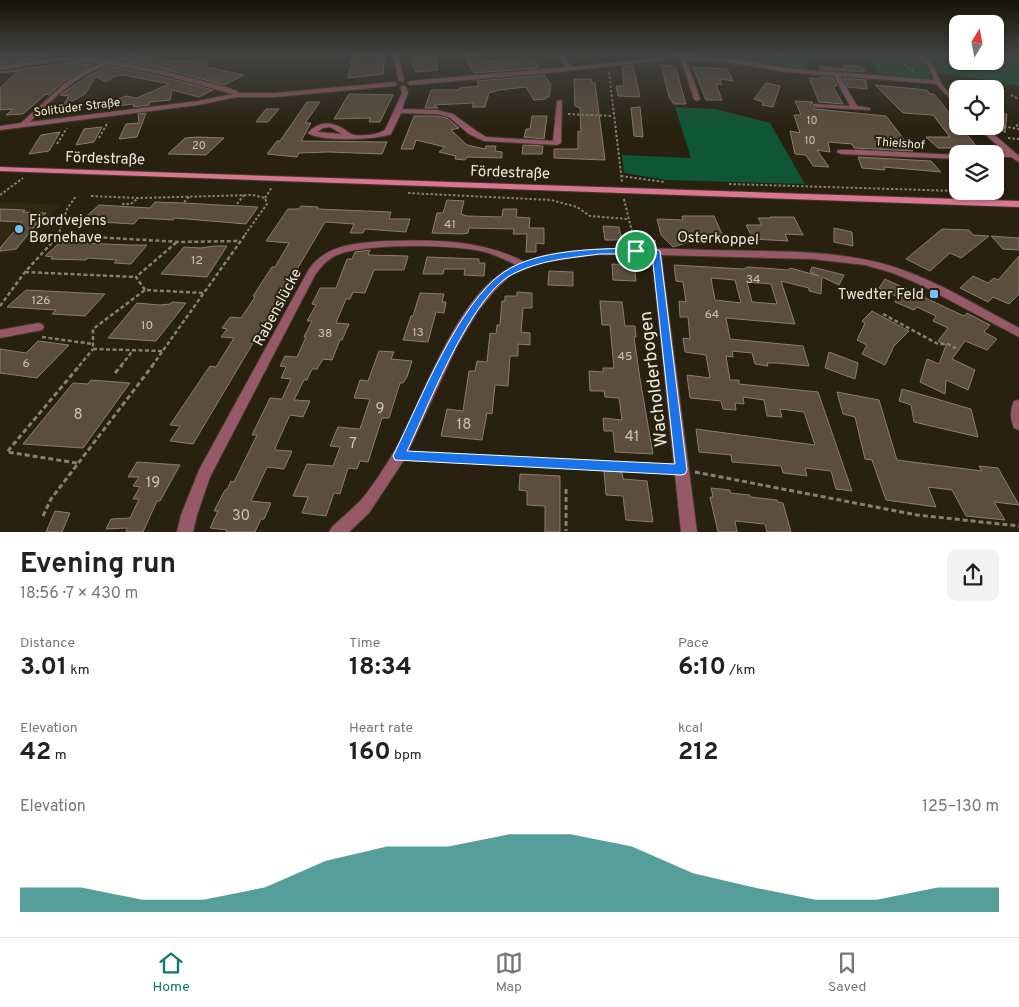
<!DOCTYPE html>
<html lang="en">
<head>
<meta charset="utf-8">
<style>
	:root { --surface:#fff; --page:#f2f2f2; --text:#222; --muted:#767676; --line:#e0e0e0; --accent:#0f766e }
	body { margin:0; font-family:Overpass,sans-serif; background:var(--page); color:var(--text); height:100vh; display:flex; flex-direction:column; font-size:19px; white-space:nowrap }
	* { box-sizing:border-box; margin:0 }
	p { font-size:16px; color:var(--muted) }
	.icon { flex:none; width:28px; height:28px; fill:none; stroke:currentColor; stroke-width:2; stroke-linecap:round; stroke-linejoin:round }
	.map { position:relative; height:532px; overflow:hidden }
	.sheet { display:flex; flex-direction:column; background:var(--surface); flex:1 }
	.sheet>* { flex:none }
	.needle { width:32px; rotate:10deg }
	.controls { position:absolute; left:949px; top:15px; display:grid; gap:10px }
	.controls a { display:grid; place-items:center; width:55px; height:55px; border-radius:10px; background:var(--surface); box-shadow:0 1px 4px #0004; font-size:25px }
	.pin { position:absolute; display:grid; place-items:center; width:42px; height:42px; color:#fff; margin:-21px; border:2px solid #fff; border-radius:50%; box-shadow:0 1px 5px #0007 }
	.round { display:grid; place-items:center; flex:none; width:52px; height:52px; border-radius:10px; background:var(--page) }
	.overview { display:flex; align-items:center; justify-content:space-between; height:85px; padding:0 20px }
	h1 { font-size:28px; font-weight:700; line-height:38px }
	.stats { display:grid; grid-template-columns:repeat(3,1fr); gap:8px; height:85px; padding:5px 20px }
	.stats div { display:grid; align-content:center }
	.stats b { font-size:25px; font-weight:700 }
	.stats small { font-size:14px; font-weight:400 }
	.stats p { font-size:14px }
	.chart { height:140px; padding:10px 20px }
	.chart p { display:flex; justify-content:space-between }
	.chart svg { width:100%; height:90px; margin-top:5px; fill:var(--accent); opacity:.7 }
	.dock { display:flex; justify-content:space-around; align-items:center; height:70px; border-top:1px solid var(--line); background:var(--surface); font-size:14px; color:var(--muted) }
	.dock a { display:grid; justify-items:center; gap:2px }
	.dock .on { color:var(--accent) }
	.map>svg:first-child { display:block }
	.built { fill:#30280f }
	.green { fill:#0f5636 }
	.building { fill:#5c4e3e; stroke:#8c7c6c; fill-rule:evenodd }
	.lines { fill:none; stroke-linecap:round; stroke-linejoin:round }
	.street-casing { stroke:#443d2d; stroke-width:2 }
	.secondary-casing { stroke:#443d2d; stroke-width:2 }
	.path-far2 { stroke:#868072; stroke-width:2; stroke-dasharray:2.5 2; stroke-linecap:butt }
	.path-far1 { stroke:#868072; stroke-width:2.5; stroke-dasharray:4 2.5; stroke-linecap:butt }
	.path { stroke:#868072; stroke-width:3; stroke-dasharray:5 3; stroke-linecap:butt }
	.street { fill:#975868; fill-rule:evenodd }
	.secondary { fill:#db7590; fill-rule:evenodd }
	.route { fill:#1a73e8; stroke:#fff; fill-rule:evenodd }
	.poi-dot { fill:#71c1f5; stroke:#282110; stroke-width:2 }
	.labels { text-anchor:middle; stroke-width:4; stroke-linejoin:round; paint-order:stroke }
	.far-number-label { font-size:11px; fill:#c9c2b6 }
	.far-street-label { font-size:12px; fill:#ede9de; stroke:#282110 }
	.number-label { font-size:12px; fill:#c9c2b6 }
	.street-label { font-size:15px; fill:#ede9de; stroke:#282110 }
	.poi-label { font-size:15px; fill:#ede9de; stroke:#282110; text-anchor:start }
	.near-number-label { font-size:15px; fill:#c9c2b6 }
	.near-street-label { font-size:18px; fill:#ede9de; stroke:#282110 }
</style>
</head>
<body>
<div class="map">
<svg width="1019" height="532" viewBox="0 0 1019 532">
	<rect width="100%" height="100%" fill="#282110"/>
	<!-- built -->
	<path class="built" d="M0 202 60 205 16 253 0 254Z"/>
	<!-- green -->
	<path class="green" d="M738 55H957L958 61H995V55H1019V86L930 71V80L880 76 872 63 827 59 806 63 807 70 768 66 742 61Z
		M675 107 715 109 770 123 805 184 666 180 624 173 622 155 691 158Z"/>
	<!-- building -->
	<path class="building" d="M0 55H48V56L0 64Z
		M353 55H385L383 74 348 78Z
		M464 55H483L486 61H492L532 57 539 68 474 73Z
		M141 56 174 61 178 60 190 62 199 58 207 60 206 67 244 75 224 85 164 69 126 62Z
		M412 57H435L438 70 415 72Z
		M67 63 93 65 63 82 49 95 46 94 23 114 6 115 13 109 0 110V88L18 71 0 73V72Z
		M633 65 640 97 618 96 616 86H624L622 67Z
		M661 65 675 66 686 104H674L669 97Z
		M844 65 859 66 864 68V72L820 69V66L844 69Z
		M109 66 163 77 213 90 199 97 172 90 170 100 150 102 149 105 133 107 134 104 102 108 101 107 125 96 137 98 169 84 124 75 115 76 105 82 96 76 85 94 62 107 69 96 60 95 88 76Z
		M693 67 727 69 733 81 720 79 722 85 716 84 722 100H706Z
		M544 75 551 85 549 97H545L546 99 534 100 526 87 499 90 489 93 485 107H472L474 103 434 105 438 108H425L431 90H459V88L479 86 477 81Z
		M820 77 833 78 837 86H834V88L843 104 819 102 809 78 820 79Z
		M843 78 866 80 867 89 848 87Z
		M574 79H591L592 83H595L605 160 554 158V149H578V131L581 132 580 108 575 106Z
		M766 83 780 86 773 107 762 105 763 102 754 99Z
		M875 85 927 90 929 94H934L947 110 958 126H960L978 148H938L926 137H950L933 115 903 113Z
		M349 94 393 95 380 122H369L370 118 334 119Z
		M795 101 813 102 810 105 815 109 886 116 913 151 854 148 852 144 828 142 830 152 817 150 829 167 813 166 806 155 795 154 790 131 800 133 794 115H801Z
		M307 102H320L305 123H311L301 141 387 142 382 154 329 152 299 153 297 157 267 154 277 141H280Z
		M640 107 643 137 634 136 631 108Z
		M266 109H279L268 122H256Z
		M995 111 1007 114 1005 133 995 123Z
		M146 113 137 137 119 139 126 124 139 123 138 114Z
		M414 116H437L447 118 459 128 451 130 467 145 485 149 486 146H496L495 151 502 152V158L467 157 465 160 455 159 456 156 439 152 445 147 416 140 413 149H401Z
		M532 116H547L544 139 524 137 526 129H530Z
		M102 127 94 142 76 145 84 129Z
		M60 132 49 151 29 154 41 135Z
		M198 137 224 138 206 155 168 154 185 138Z
		M523 145 543 146 542 154H522Z
		M858 157 931 161 941 172 884 167 885 170 862 168Z
		M447 200 464 201 461 214 467 216 502 217 503 209H517L516 217 530 218 529 228H544V244L536 243V252H526L527 234H513L514 229 469 228 468 233 463 234 432 233 437 213H443Z
		M155 202 183 203 258 207 246 224 175 218 173 220 139 218 134 224 81 221 99 205 150 208Z
		M301 206 318 207 317 209 391 212 389 219H410L406 232 365 229 363 233H350L354 224 325 222 193 444 170 441 180 426 170 425 210 366 216 367 234 338 221 337 227 329 222 328 230 317 241 318 255 297 253 296 272 267H275L289 243 266 241 288 209H299Z
		M0 209 25 210 23 212 46 213 16 249 0 251V248L22 222 0 221Z
		M682 216H714L722 234H690L692 241 673 247 661 235 657 219 683 220Z
		M770 217H794L803 235 785 234 788 241 753 239 746 225H762L758 218H770Z
		M603 226 619 227 622 240H605Z
		M834 228 852 232 853 246 834 242Z
		M942 229 969 230 973 235 989 236 961 258 950 253 930 271 906 259Z
		M991 236 1019 238V250L1003 249Z
		M60 242 128 245H147L131 264 114 263 117 260 88 258 86 260 51 259 53 257 45 256Z
		M214 246H227L207 277 161 274 184 247 201 248Z
		M370 250 368 255 408 256 404 270H374L365 293 353 292 350 299H346L336 323 349 324 342 340H340L332 360 323 359 317 369H312L307 380H304L294 400 310 401 303 417 290 415 276 446 275 450 292 451 284 469 267 467 251 501 271 503 264 519H261L255 532H226L227 530 210 528 218 511H214L225 490H227L231 481 234 482 257 435H252L270 398 282 399 291 379 281 378 286 367 280 366 285 356 297 357 306 337H304L312 321H307L316 305 312 304 320 288H336L347 259H352L355 252Z
		M1019 256V294L1009 304 993 297 988 302 960 288 973 276 988 283 994 278 998 280Z
		M427 257 479 259V263H485L484 276 464 275 465 269H444L443 274H423Z
		M612 264 634 265 636 281 613 280Z
		M674 265 743 269 748 267 789 270 790 268 819 276 810 272 812 267 844 275 839 285 822 277 821 294 809 291V288L781 281 795 324 726 318 730 339 803 346 809 366 777 363H767L768 366 755 364 752 353 732 351 733 357 726 356 730 380H739V384L818 392 852 491 836 489 831 471 805 468 807 476 783 473 781 466 732 462 731 455 699 452 696 429 815 445 804 412 780 409 782 417 767 416 764 400 743 397 744 404 735 403 736 410 723 409 721 401 690 398 687 375 710 378 706 355 685 352 683 338 690 339 688 317H680L679 301 686 302 683 282 676 281ZM711 278 735 280 741 303 715 300ZM747 282 771 284 777 304 752 302Z
		M549 271 573 272V286L548 285Z
		M885 279 964 316 967 313 990 325 984 332 997 339 987 350 965 341 952 359 975 370 968 390 946 380 945 394 920 382 927 359 939 364 946 345 938 341 948 328 933 321 936 316 917 307 914 310 895 302 898 297 879 288Z
		M26 290 85 293 105 294 85 316 52 314 56 310 7 307Z
		M517 292 532 293V308H523L521 332 530 333V345L518 344V356H510L508 386 495 385 492 414 487 413 482 440 441 436 447 409 463 411 469 371H475L477 361 487 362 490 333 496 334 497 325H500L502 301H505V296H517Z
		M420 293 444 294 442 302H446L444 313 436 312 428 342 403 340 411 316H413Z
		M600 301 622 302 625 326H635L636 337H634L640 379 653 454 615 452 613 431H604L603 418 622 420 619 398 605 397 604 391H590L589 371 603 372V368H614L610 325H602Z
		M172 302 186 303 156 341 108 338 137 303 160 305 170 304Z
		M872 311 909 331 894 346 885 365 862 354 867 345 857 340 865 323 862 321Z
		M38 341 69 345 37 378 0 373V349L26 353Z
		M379 351 394 352 391 359 412 361 407 377 403 383H400L389 418H382L368 462 360 461 357 469 348 468 340 494 334 493 326 516 302 513 308 497 293 496 307 464 333 466 340 447 330 446 338 427 360 429 370 399 354 398 360 380 368 381Z
		M829 352 858 363 855 379 825 368Z
		M91 380 130 383 83 448 23 444 73 383 88 384Z
		M902 389 971 409 978 437 914 422 911 405 899 401Z
		M837 392 879 400 897 460 982 471 979 466 998 468 1019 505 994 502 1005 520 966 516 952 490 928 487 936 507 886 500 872 460 865 459 855 417 843 414Z
		M137 462 180 465 160 501H157L143 532H126L127 528 106 529 111 519 130 518 139 499H133L140 487 133 486 139 477H128Z
		M604 471 622 472 623 479 647 481 653 522 626 520 623 496 606 495Z
		M520 474 560 476V532H545V506L527 505V491L519 490Z
		M711 488 730 490V493L750 495V497L777 500 778 502 783 503 791 532H767L765 524 735 521 737 532H718L710 497H713Z
		M55 511 70 513 62 532H46Z"/>
	<g class="lines">
		<!-- street casing -->
		<g class="street-casing">
			<path id="street" d="M129 55H140L118 62 164 71 229 88 237 91 239 93H275L395 82 398 84 395 86 275 97H237L198 105 0 130V126L21 123 64 84 84 71 101 63 57 61 0 70V66L50 58 79 57 109 60ZM109 64 163 75 233 94 198 101 30 122C52 98 78 75 109 64Z
				M393 55H399L404 82 399 81Z
				M557 55H563L572 67 685 55 733 59 786 68 934 80 929 67 914 55C935 55 934 73 943 86 947 91 953 96 958 101V107L936 84 840 76 857 106 870 108V110L815 107 812 105 813 104 850 106 834 76 786 72 733 63 686 60 700 99 697 101 694 99 681 59H674L548 73 410 85 407 83 410 81 566 67Z
				M403 85 406 87 408 93 402 109 437 110 453 114 475 130 486 137 553 141 557 101 562 100 561 143 557 145 484 141 469 134 449 117 437 114 401 113 391 134C377 140 319 142 308 133 318 121 331 121 344 129 347 131 350 134 354 135 364 136 376 135 385 130L402 93 400 87ZM330 127 342 134 317 132 323 128Z
				M976 126H984L1019 156V162L1011 157H995V154L992 153H1006Z
				M838 150H861L958 155V159L841 154 837 152Z
				M386 241C437 240 478 239 525 262 540 255 554 254 569 252 616 246 662 249 709 250 772 252 840 248 900 269 941 283 981 308 1019 328V337L919 284 893 273 865 265 812 259 661 255 697 532H681L652 255 600 254 542 262 511 275 495 290 478 311 457 346 404 460 369 513 349 532H329L332 527C340 519 349 512 357 504 368 494 387 464 395 450 425 396 457 290 516 265 506 260 496 255 485 252 455 244 364 243 337 255 327 259 321 267 315 275L210 477 197 515 193 532H177L181 515 199 470 309 269C327 244 357 243 386 241Z
				M38 323 42 324 44 327 42 330 0 338V330Z
				M1019 400V430L1014 428C1010 419 1010 410 1014 401Z"/>
		</g>
		<!-- secondary casing -->
		<g class="secondary-casing">
			<path id="secondary" d="M0 167 1019 201V207L0 171Z"/>
		</g>
		<!-- path-far2 -->
		<path class="path-far2" d="M894 55 914 72
			M769 58 785 55
			M609 72 622 182
			M1011 95 1019 99
			M568 114 613 116
			M995 125 1019 129
			M1016 126 1019 124
			M99 138 108 122
			M1008 138 1019 139
			M57 144 67 128
			M621 176 664 182
			M729 184 958 191
			M408 193 551 200 577 207 590 216 628 219
			M0 195 23 178
			M91 196 138 198 253 195 265 198 267 204 244 236
			M265 198 272 187
			M624 199 633 236
			M184 202 189 197
			M122 204H131L138 198
			M237 204 244 195
			M58 236 67 209 76 196"/>
		<!-- path-far1 -->
		<path class="path-far1" d="M58 235 180 242 240 241
			M632 235 634 242
			M633 236 658 242
			M25 272 136 277
			M145 290 136 277 178 241
			M0 306 25 272 58 236
			M883 314 938 344H948L959 350
			M42 337 93 344
			M162 351 93 349V329L145 290 204 293
			M79 366 93 349
			M121 366 134 349
			M152 366 245 235"/>
		<!-- path -->
		<path class="path" d="M115 373 122 365
			M411 457 670 469
			M77 463 7 452 80 365
			M695 472 917 515 1019 526
			M566 489V531
			M43 516 51 499 153 365"/>
		<!-- street -->
		<use href="#street" class="street"/>
		<!-- secondary -->
		<use href="#secondary" class="secondary"/>
	</g>
	<!-- sky -->
	<linearGradient id="sky" x2="0" y2="1"><stop stop-color="#161209"/><stop offset="0.42" stop-color="#424342"/><stop offset="1" stop-color="#424342" stop-opacity="0"/></linearGradient>
	<rect width="1019" height="130" fill="url(#sky)"/>
	<!-- route -->
	<path class="route" d="M636 248 656 249 660 251 687 470 685 474 681 475 395 460 393 456 395 452C419 403 459 302 504 272 538 249 596 249 636 248ZM600 254H652L675 464 407 451C428 407 470 298 511 275 539 260 570 258 600 254Z"/>
	<!-- markers -->
	<g class="poi-dot">
		<circle cx="19" cy="229" r="5"/>
		<rect x="929" y="289" width="10" height="10" rx="2.5"/>
	</g>
	<g class="labels">
		<!-- far-number labels -->
		<g class="far-number-label">
			<text x="812" y="124">10</text>
			<text x="810" y="144">10</text>
			<text x="199" y="149">20</text>
		</g>
		<!-- far-street labels -->
		<g class="far-street-label">
			<text transform="translate(77 107) rotate(-7)" y="4">Solitüder Straße</text>
			<text transform="translate(900 143) rotate(4)" y="4">Thielshof</text>
		</g>
		<!-- number labels -->
		<g class="number-label">
			<text x="450" y="228">41</text>
			<text x="197" y="264">12</text>
			<text x="753" y="283">34</text>
			<text x="41" y="304">126</text>
			<text x="712" y="318">64</text>
			<text x="147" y="329">10</text>
			<text x="418" y="336">13</text>
			<text x="325" y="337">38</text>
			<text x="625" y="360">45</text>
			<text x="26" y="367">6</text>
		</g>
		<!-- street labels -->
		<g class="street-label">
			<text transform="translate(105 158) rotate(2)" y="5">Fördestraße</text>
			<text transform="translate(510 172) rotate(2)" y="5">Fördestraße</text>
			<text transform="translate(718 238) rotate(2)" y="5">Osterkoppel</text>
			<text transform="translate(277 307) rotate(-62)" y="5">Rabenslücke</text>
		</g>
		<!-- poi labels -->
		<g class="poi-label">
			<text x="29" y="225">Fjordvejens<tspan x="29" dy="17">Børnehave</tspan></text>
			<text x="924" y="299" text-anchor="end">Twedter Feld</text>
		</g>
		<!-- near-number labels -->
		<g class="near-number-label">
			<text x="380" y="413">9</text>
			<text x="78" y="419">8</text>
			<text x="464" y="429">18</text>
			<text x="632" y="441">41</text>
			<text x="353" y="448">7</text>
			<text x="153" y="487">19</text>
			<text x="241" y="520">30</text>
		</g>
		<!-- near-street labels -->
		<g class="near-street-label">
			<text transform="translate(653 379) rotate(-97)" y="6">Wacholderbogen</text>
		</g>
	</g>
</svg>
<div class="controls">
<a><svg class="needle" viewBox="-14 -14 28 28"><path d="M0-13l5 13h-10z" fill="#e53935"/><path d="M0 13l5-13h-10z" fill="#767676"/></svg></a>
<a><svg class="icon" aria-label="locate" viewBox="0 0 24 24"><circle cx="12" cy="12" r="6"/><path d="M12 2v4M12 18v4M2 12h4M18 12h4"/></svg></a>
<a><svg class="icon" aria-label="layers" viewBox="0 0 24 24"><path d="M12 4l9 5-9 5-9-5zM3 14l9 5 9-5"/></svg></a>
</div>
<div class="pin" style="left:636px;top:251px;background:#1e9e55"><svg class="icon" aria-label="arrive" viewBox="0 0 24 24"><path d="M6 21V4h12l-3 4 3 4H6"/></svg></div>
</div>
<section class="sheet">
<div class="overview"><div><h1>Evening run</h1><p>18:56 · 7 × 430 m</p></div><a class="round"><svg class="icon" aria-label="share" viewBox="0 0 24 24"><path d="M12 15V3M7 8l5-5 5 5M5 13v7h14v-7"/></svg></a></div>
<div class="stats">
<div><p>Distance</p><b>3.01<small> km</small></b></div>
<div><p>Time</p><b>18:34</b></div>
<div><p>Pace</p><b>6:10<small> /km</small></b></div>
</div>
<div class="stats">
<div><p>Elevation</p><b>42<small> m</small></b></div>
<div><p>Heart rate</p><b>160<small> bpm</small></b></div>
<div><p>kcal</p><b>212</b></div>
</div>
<div class="chart"><p><span>Elevation</span>125–130 m</p>
<svg viewBox="0 0 160 44" preserveAspectRatio="none"><path d="M0 44V32L10 32L20 38L30 38L40 32L50 19L60 12L70 12L80 6L90 6L100 12L110 25L120 32L130 38L140 38L150 32L160 32V44z"/></svg>
</div>
</section>
<nav class="dock">
<a class="on"><svg class="icon" aria-label="home" viewBox="0 0 24 24"><path d="M3 11l9-7 9 7M6 9v11h12V9"/></svg>Home</a>
<a><svg class="icon" aria-label="map" viewBox="0 0 24 24"><path d="M3 6l6-2 6 2 6-2v14l-6 2-6-2-6 2zM9 4v14M15 6v14"/></svg>Map</a>
<a><svg class="icon" aria-label="saved" viewBox="0 0 24 24"><path d="M7 4h10v16l-5-4-5 4z"/></svg>Saved</a>
</nav>
</body>
</html>
